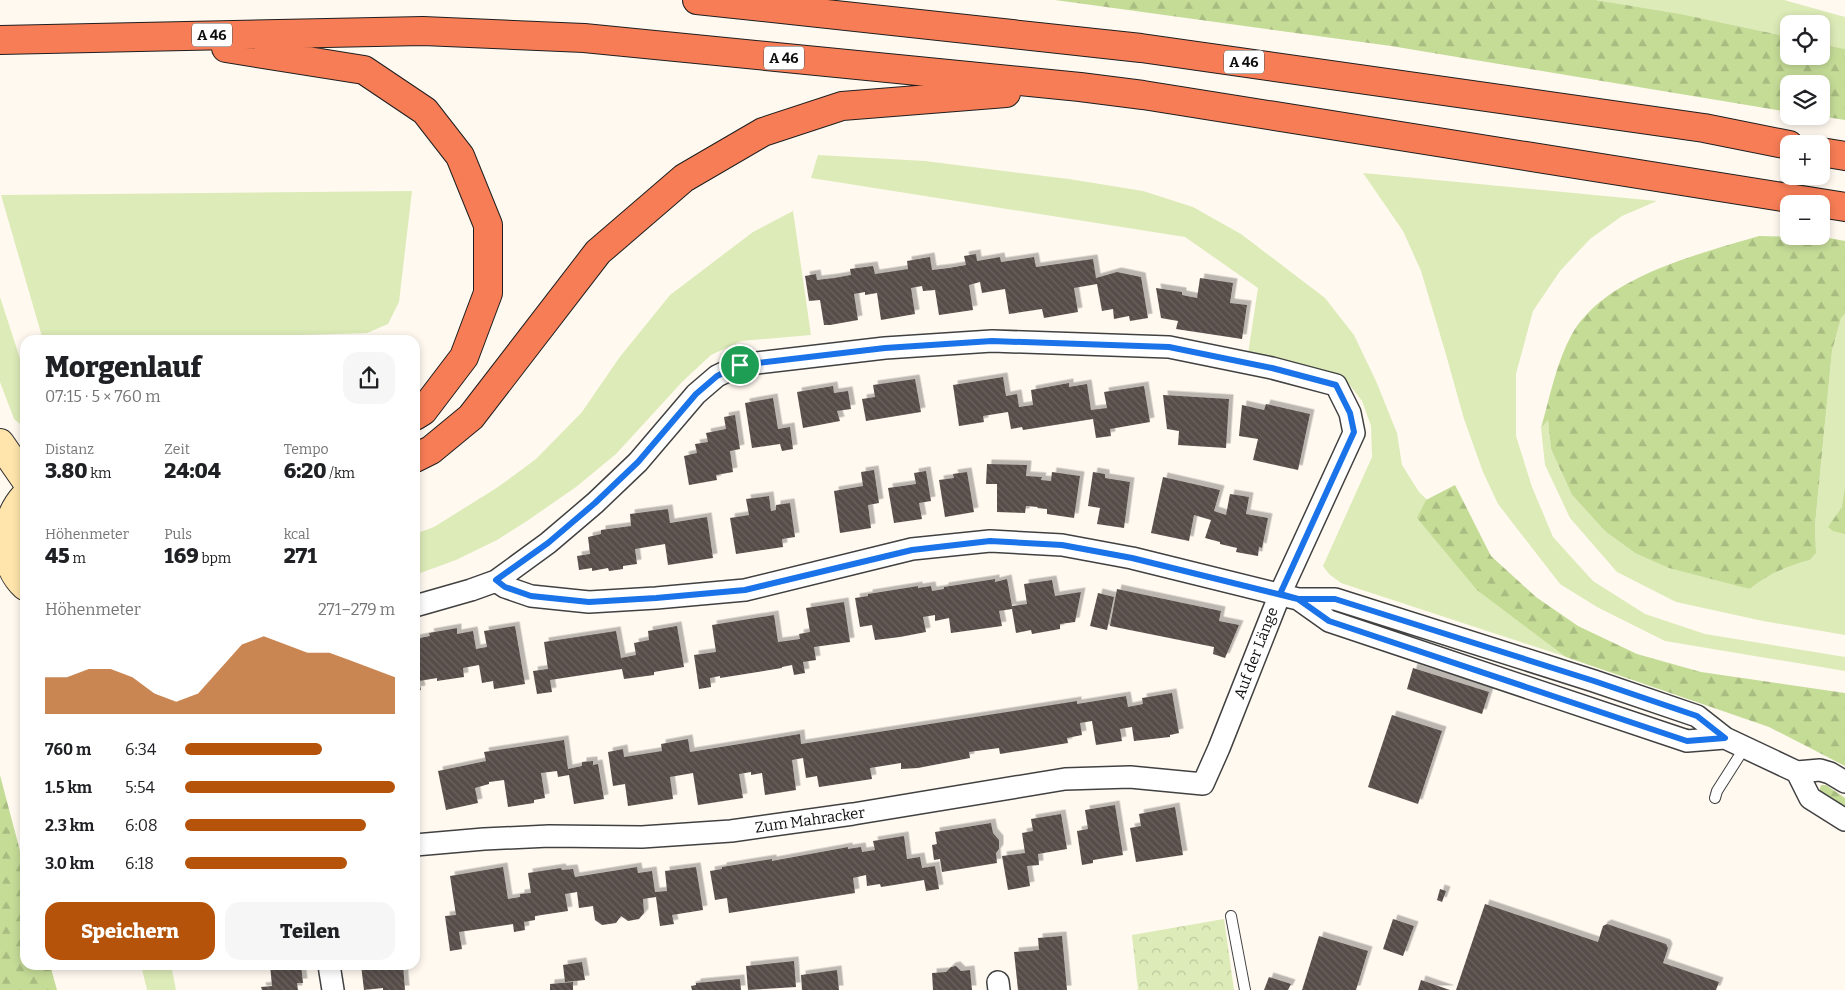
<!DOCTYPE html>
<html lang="de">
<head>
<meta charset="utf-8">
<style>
	:root { --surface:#fff; --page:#f6f6f6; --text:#202124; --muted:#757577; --accent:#b45309 }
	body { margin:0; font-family:Bitter,serif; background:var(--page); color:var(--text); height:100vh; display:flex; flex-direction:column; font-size:19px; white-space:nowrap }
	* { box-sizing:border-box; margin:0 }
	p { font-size:16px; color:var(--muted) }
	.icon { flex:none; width:28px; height:28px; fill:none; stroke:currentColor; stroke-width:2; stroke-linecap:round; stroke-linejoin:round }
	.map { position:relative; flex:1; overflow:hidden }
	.panel { position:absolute; left:20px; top:335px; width:400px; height:635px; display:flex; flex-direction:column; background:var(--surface); border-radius:15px; box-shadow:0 2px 8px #0003 }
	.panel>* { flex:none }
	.controls { position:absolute; left:1780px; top:15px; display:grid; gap:10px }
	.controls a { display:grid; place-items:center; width:50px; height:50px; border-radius:10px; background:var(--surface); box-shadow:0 2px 8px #0003; font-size:25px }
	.pin { position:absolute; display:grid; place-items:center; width:42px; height:42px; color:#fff; margin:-21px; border:2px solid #fff; border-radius:50%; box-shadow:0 1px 5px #0007 }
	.round { display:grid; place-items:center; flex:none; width:52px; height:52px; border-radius:15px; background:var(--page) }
	.head { display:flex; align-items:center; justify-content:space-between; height:85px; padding:0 25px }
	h1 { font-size:28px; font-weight:800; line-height:38px }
	.figures { display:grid; grid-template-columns:repeat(3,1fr); gap:8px; height:85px; padding:5px 25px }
	.figures div { display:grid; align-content:center }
	.figures b { font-size:21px; font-weight:800 }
	.figures small { font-size:14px; font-weight:400 }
	.figures p { font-size:14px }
	.chart { height:140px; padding:10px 25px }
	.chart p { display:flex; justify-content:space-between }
	.chart svg { width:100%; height:90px; margin-top:5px; fill:var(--accent); opacity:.7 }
	.button { display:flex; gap:10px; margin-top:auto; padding:10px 25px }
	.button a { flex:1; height:58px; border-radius:15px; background:var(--accent); color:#fff; font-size:20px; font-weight:800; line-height:58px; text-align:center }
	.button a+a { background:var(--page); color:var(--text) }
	ul { padding:0 25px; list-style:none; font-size:16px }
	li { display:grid; grid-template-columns:80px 60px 1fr; align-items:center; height:38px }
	li i { height:12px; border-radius:6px; background:var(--accent) }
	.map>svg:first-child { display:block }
	.grass { fill:#ddebb8 }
	.forest { fill:url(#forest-firs) }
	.park { fill:url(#park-crowns) }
	.building { fill:url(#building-back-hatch); filter:url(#shadow) }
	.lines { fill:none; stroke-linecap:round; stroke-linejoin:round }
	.service-casing { stroke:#414141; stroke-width:12 }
	.minor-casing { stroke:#414141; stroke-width:24 }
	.secondary-casing { stroke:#303030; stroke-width:30 }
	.motorway-casing { stroke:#1f1f1f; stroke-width:30 }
	.service { stroke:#fff; stroke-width:10 }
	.minor { stroke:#fff; stroke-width:21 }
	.secondary { stroke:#ffe4ab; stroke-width:28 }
	.motorway { stroke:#f77d56; stroke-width:28 }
	.route-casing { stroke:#fff; stroke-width:10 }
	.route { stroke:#1a73e8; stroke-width:6 }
	.labels { text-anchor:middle; stroke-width:5; stroke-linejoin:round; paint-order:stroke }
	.shield { fill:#fff; stroke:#565656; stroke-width:1 }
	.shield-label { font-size:14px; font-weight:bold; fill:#0e0e0e }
	.street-label { font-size:15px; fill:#0e0e0e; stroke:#fff }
</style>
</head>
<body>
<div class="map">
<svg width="1845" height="990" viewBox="0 0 1845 990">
	<defs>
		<pattern id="forest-firs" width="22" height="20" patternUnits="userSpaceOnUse" patternTransform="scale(1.25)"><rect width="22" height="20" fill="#c5dc97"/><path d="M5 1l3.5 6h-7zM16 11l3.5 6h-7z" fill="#a8bc81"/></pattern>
		<pattern id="park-crowns" width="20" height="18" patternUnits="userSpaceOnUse" patternTransform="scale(1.25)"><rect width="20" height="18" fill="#ddebb8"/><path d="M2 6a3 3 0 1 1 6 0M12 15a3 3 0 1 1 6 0" fill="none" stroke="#bcc89d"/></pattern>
		<pattern id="building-back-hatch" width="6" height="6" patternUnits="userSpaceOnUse" patternTransform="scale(1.25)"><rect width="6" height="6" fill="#574d4a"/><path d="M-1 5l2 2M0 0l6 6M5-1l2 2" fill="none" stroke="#6a6260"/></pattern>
		<filter id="shadow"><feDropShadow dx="4.5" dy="-4.5" stdDeviation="0" flood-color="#0004"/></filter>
	</defs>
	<rect width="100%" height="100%" fill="#fff9f0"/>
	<!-- grass -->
	<path class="grass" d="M1596 0H1784L1845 17V49L1821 44V24H1789V37L1681 14Z
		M818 155 925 161 1069 179 1143 191 1193 207 1241 234 1325 298 1354 335 1376 381 1397 433 1402 465 1419 492 1600 668 1341 583 1329 574 1323 566 1372 457 1371 426 1362 401 1345 379 1248 354 1258 288 1185 237 811 178Z
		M1363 173 1657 201 1622 216 1590 239 1560 271 1533 311 1516 374V436L1532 487 1553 537 1593 581 1645 614 1705 634 1845 657V671L1665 641 1597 607 1560 584 1498 504 1483 472 1464 419 1445 351 1421 271 1403 231Z
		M412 191 399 302 388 324 367 333 134 340H43L1 195Z
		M793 211 811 335 741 341 711 355 683 381 616 454 576 487 527 521 497 540 456 560 415 575V534L434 527 498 487 536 459 582 412 619 358 670 295 753 232Z
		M0 297 25 374V428L14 419 0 382Z
		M1845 314V635L1763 621 1676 602 1617 572 1570 518 1545 465 1541 428 1548 419 1551 449 1572 495 1606 532 1635 553 1750 589C1768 574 1787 566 1810 560L1816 553 1815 525 1832 351 1841 318Z
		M141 965H171L176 990H147Z"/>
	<!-- forest -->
	<path class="forest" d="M1055 0H1596L1681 14 1789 37V56H1821V44L1845 49V120L1820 116H1821V84H1789V112L1391 46Z
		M1759 236 1829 238 1845 241V314L1841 318 1832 351 1815 525 1816 553 1810 560C1787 566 1768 574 1750 589L1669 568 1635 553 1606 532 1572 495 1551 449 1548 420 1541 428C1550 397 1556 363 1572 334 1605 276 1699 254 1759 236Z
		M1455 485 1491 556 1536 597 1578 626 1637 654 1701 672 1845 693V766L1769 727 1566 657 1477 590 1417 518 1426 500Z
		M1845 488V534L1833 531 1828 527 1842 507Z
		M0 775 25 870V965H50L57 990H0Z
		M1821 785H1826L1845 798V810L1819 792Z"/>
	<!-- park -->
	<path class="park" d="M1224 919 1234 990H1138L1132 935Z"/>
	<!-- building -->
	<path class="building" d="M976 254 977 261 1000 257 1001 262 1034 257 1036 267 1093 259 1096 278 1117 272 1141 277 1148 318 1130 321 1129 316 1114 319 1113 309 1102 311 1097 284 1074 288 1078 312 1044 318 1042 309 1009 314 1005 289 982 293 980 282 969 285 973 310 939 315 935 290 923 291 922 286 911 288 915 314 881 320 877 293 865 295V292L854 294 858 320 830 325H824L820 300 809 301 805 276 816 274 817 280 834 278 851 275 850 269 873 266 875 274 908 269 907 261 930 257 932 270 949 268 966 265 964 256Z
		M1200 278 1233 283 1230 303 1247 305 1242 339 1176 329 1178 321 1161 318 1156 288 1182 292V295L1197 298Z
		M1003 377 1006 396 1017 394 1019 407 1033 405 1031 390 1069 383V387L1087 384 1091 410 1107 408 1104 392 1144 386 1150 422 1110 429 1111 436 1096 438 1093 419 1023 430 1022 427 1011 429 1008 412 983 416 984 422 959 426 953 385Z
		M915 379 921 412 866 421 862 399 875 397 873 385Z
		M833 386 834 393 848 391 851 409 837 411 840 421 803 428 797 392Z
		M1163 395 1229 399 1226 448 1178 445 1179 431 1167 429Z
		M773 398 778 429 790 427 793 449 782 451 780 444 752 448 745 403Z
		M1266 404 1310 414 1298 470 1253 460 1258 439 1239 436 1242 405 1264 410Z
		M735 415 740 449 730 451 733 472 716 475 717 480 689 485 684 456 697 453 695 444 708 442 706 433 726 429 724 417Z
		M987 464 1027 465 1026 476 1042 477 1041 480 1051 481 1052 472 1080 476 1074 518 1047 514V509L1037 508 1038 507 1026 506 1025 513 997 512V484H986Z
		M874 470 879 503 868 505 871 528 840 533 834 491 863 486 861 472Z
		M926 471 931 501 919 503 922 519 894 523 888 488 916 484 914 473Z
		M967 472 974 512 945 517 939 480 954 478 953 474Z
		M1093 472 1105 474V478L1130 482 1124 528 1097 524 1100 508 1088 506Z
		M1163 477 1220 490 1214 511 1226 515 1230 494 1249 497 1246 514 1268 518 1262 548 1259 547 1258 556 1236 552 1237 548 1220 544V542L1205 538 1211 520 1194 515 1189 541 1151 533Z
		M769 496 771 511 776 510V505L790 503 795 537 782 539 783 547 736 554 730 518 749 515 746 499Z
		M668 509 670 523 707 517 713 558 668 565 665 544 635 549 637 564 623 566V569L609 571 608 568 592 571V568L579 570 577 556 590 554 588 537 601 534V530L631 526 630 514Z
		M995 579V582L1007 579 1012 606 1027 604 1024 584 1052 580 1055 596 1081 592 1075 622 1060 624V629L1032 634 1031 630 1016 633 1012 609 999 611 1002 626 951 633 949 618 935 621V615L923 617 926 632 900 637 875 640 872 625 860 627 855 598 868 596V594L918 586V588L931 586 932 591 944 589V587Z
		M1117 589 1221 611 1219 621 1239 625 1225 658 1213 654 1214 647 1110 626Z
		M1098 593 1114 597 1107 630 1090 626Z
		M844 602 850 642 814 647 816 660 803 662 805 673 794 675 792 665 782 667V668L720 678V676L710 678 711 687 699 689 694 655 716 652 712 625 774 615 778 642 800 639 799 634 810 632 806 608Z
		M515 626 525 684 494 689 493 681 482 683 479 665 463 668 464 677 437 681V678L419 681 421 690 415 691V667H417L415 639 430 636 429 633 457 628V634L473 631 476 649 487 647 484 631Z
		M677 626 684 667 654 672V675L624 679 622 669 550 680 552 692 537 694 533 671 548 669 544 642 616 631 621 658 636 655 634 643 649 640 648 631Z
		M1413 668 1489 692 1482 714 1407 689Z
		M1172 693 1179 733 1170 735V737L1134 741 1132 727 1120 729 1122 741 1096 745 1092 721 1080 723 1082 735 1067 738 1068 743 1000 754 999 748 969 752 970 758 918 768 901 769V763L870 768 872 779 819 787 817 776 806 778 803 758 792 760 796 790 765 795 762 773 751 775V772L739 774 743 798 698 805 693 773 670 777 673 799 628 806 625 784 613 786 608 752 623 749 624 757 662 751 661 744 688 739 690 752 800 734 801 744 1077 701V704L1126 696 1128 707 1143 704 1142 698Z
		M1392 715 1442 731 1418 804 1368 787Z
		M564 740 568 769 582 766V762L593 761V765L598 764 604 799 574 804 569 775 558 777 557 771 541 773 545 798 534 800V803L508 807 504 780 489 782V784L475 788 478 803 446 810 438 771 486 761 484 752Z
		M1115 805 1123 855 1093 860V863L1082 865 1077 831 1088 829 1085 810Z
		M1175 807 1183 855 1136 862 1130 828 1141 826 1139 814Z
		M1061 814 1067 849 1038 854 1039 865 1027 866 1030 886 1008 890 1002 856 1025 853 1022 833 1033 831 1031 819Z
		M991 823 993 833 999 840V849L996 853 997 863 942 872 940 859 934 860 932 845 937 844 935 832Z
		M904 836 907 859 920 857 922 868 935 866 939 889 926 891 924 880 894 885 881 887 880 884 867 886 866 875 853 878 855 893 729 913 727 898 715 900 710 871 722 869V867L772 859V861L848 847V849L861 847 862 852 875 850 873 841Z
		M503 867 508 899 520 897V894L531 893 528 873 561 868 562 870 573 869 575 877 637 867 638 873 652 871 655 892 667 891 665 871 696 867 703 910 672 915 674 924 660 926 656 897 643 899 644 913 639 919 628 921 621 916 616 923 602 925 595 920 593 906 579 908 577 892 565 894 568 911 535 916V920L524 922 525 930 514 932 513 924 459 932 462 949 450 951 445 916 456 915 450 876Z
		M1440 889 1446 891 1442 902 1437 900Z
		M1485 904 1598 942 1603 926 1607 924 1666 944 1668 948 1663 963 1719 982 1716 990H1456Z
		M1393 919 1414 926 1403 956 1383 949Z
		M1062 936 1067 990H1018L1014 952 1039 950 1038 938Z
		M1319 936 1368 951 1356 990H1302Z
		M794 961 796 987 748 990 746 966Z
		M582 962 585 980 565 982 563 965Z
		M270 965H301L303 983H297L298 990H262L261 987 272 986Z
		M361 965H403L405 990H383V988L364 990Z
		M956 966 961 971 970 970 972 990H933L932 973 946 972 951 967Z
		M837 970 839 990H802L801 975Z
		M1269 977 1291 984 1288 990H1264Z
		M740 979 741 990H692L691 986 696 985V983Z
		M1421 980 1450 990H1418Z
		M573 982V990H550V984Z"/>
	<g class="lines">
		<!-- service casing -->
		<g class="service-casing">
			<path id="service" d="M1715 798 1717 791 1745 747
				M1231 916 1245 990"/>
		</g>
		<!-- minor casing -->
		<g class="minor-casing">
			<path id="minor" d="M1298 599 1329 621 1687 741 1725 738
				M415 606 471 590 496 581 505 587 531 596 589 602 656 598 745 590 912 549 990 541 1062 545 1132 558 1298 599H1335L1594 681 1697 716 1725 738 1797 772 1820 770 1830 773 1845 782
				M1797 772 1810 798 1845 820
				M415 845 484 839 549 836 642 837 731 831 853 814 1065 779 1130 777 1203 784 1219 748 1280 594 1354 433 1350 413 1336 385 1272 368 1169 347 992 341 885 348 740 365 717 376 696 394 638 462 595 503 548 543 496 581
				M329 965 333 990
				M998 982 999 990"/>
		</g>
		<!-- secondary casing -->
		<g class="secondary-casing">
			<path id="secondary" d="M0 443 25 479
				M25 496C3 520 0 562 25 586"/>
		</g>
		<!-- motorway casing -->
		<g class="motorway-casing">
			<path id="motorway" d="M697 0 1141 48 1704 128 1789 145
				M0 40 423 31 584 38 1080 87 1143 95 1845 207
				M226 48 364 70 425 111 460 156 488 225V293L464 357 423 411 415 416
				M1821 152 1845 156
				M415 458 431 450 471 417 598 252 684 178 763 132 842 106 1006 93"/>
		</g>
		<!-- service -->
		<use href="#service" class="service"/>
		<!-- minor -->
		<use href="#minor" class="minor"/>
		<!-- secondary -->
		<use href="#secondary" class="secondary"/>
		<!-- motorway -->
		<use href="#motorway" class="motorway"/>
	</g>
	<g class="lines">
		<!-- route casing -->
		<g class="route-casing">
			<path id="route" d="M740 365 885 348 992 341 1169 347 1272 368 1336 385 1350 413 1354 432 1280 594 1298 599H1335L1594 681 1697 716 1725 738 1687 741 1329 621 1298 599 1132 558 1062 545 990 541 912 550 745 590 656 598 589 602 531 596 505 587 496 580 548 543 595 503 638 462 696 394 717 376 740 365"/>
		</g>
		<!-- route -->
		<use href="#route" class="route"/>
	</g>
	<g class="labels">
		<!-- shield labels -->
		<g class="shield">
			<rect x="192" y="23.5" width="40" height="23" rx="4"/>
			<rect x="764" y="46.5" width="40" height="23" rx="4"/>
			<rect x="1224" y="50.5" width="40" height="23" rx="4"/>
		</g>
		<g class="shield-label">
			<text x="212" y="40">A 46</text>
			<text x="784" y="63">A 46</text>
			<text x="1244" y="67">A 46</text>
		</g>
		<!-- street labels -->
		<g class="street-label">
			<text transform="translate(1256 653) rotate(-69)" y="5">Auf der Länge</text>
			<text transform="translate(810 820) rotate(-8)" y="5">Zum Mahracker</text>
		</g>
	</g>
</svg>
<div class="controls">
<a><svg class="icon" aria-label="locate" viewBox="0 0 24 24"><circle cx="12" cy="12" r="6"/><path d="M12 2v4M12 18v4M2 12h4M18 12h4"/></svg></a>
<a><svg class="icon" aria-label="layers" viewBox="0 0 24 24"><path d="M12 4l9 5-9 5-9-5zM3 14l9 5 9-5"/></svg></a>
<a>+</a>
<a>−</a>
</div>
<div class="pin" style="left:740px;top:365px;background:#1e9e55"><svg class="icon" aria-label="arrive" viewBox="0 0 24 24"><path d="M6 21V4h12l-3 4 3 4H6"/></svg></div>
<section class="panel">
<div class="head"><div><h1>Morgenlauf</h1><p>07:15 · 5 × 760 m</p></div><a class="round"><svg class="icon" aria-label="share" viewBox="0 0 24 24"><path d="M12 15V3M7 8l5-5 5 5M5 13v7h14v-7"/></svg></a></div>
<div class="figures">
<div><p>Distanz</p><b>3.80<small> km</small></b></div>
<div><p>Zeit</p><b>24:04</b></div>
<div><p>Tempo</p><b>6:20<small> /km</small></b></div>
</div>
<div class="figures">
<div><p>Höhenmeter</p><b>45<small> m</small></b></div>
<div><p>Puls</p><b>169<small> bpm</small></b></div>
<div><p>kcal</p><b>271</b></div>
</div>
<div class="chart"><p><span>Höhenmeter</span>271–279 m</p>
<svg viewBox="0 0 160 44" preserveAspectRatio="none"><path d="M0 44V26L10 26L20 22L30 22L40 26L50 34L60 38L70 34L80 22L90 10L100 6L110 10L120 14L130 14L140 18L150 22L160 26V44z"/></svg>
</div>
<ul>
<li><b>760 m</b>6:34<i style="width:65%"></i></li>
<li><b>1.5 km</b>5:54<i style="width:100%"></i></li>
<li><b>2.3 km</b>6:08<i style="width:86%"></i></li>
<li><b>3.0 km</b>6:18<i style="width:77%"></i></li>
</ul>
<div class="button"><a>Speichern</a><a>Teilen</a></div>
</section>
</div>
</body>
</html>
